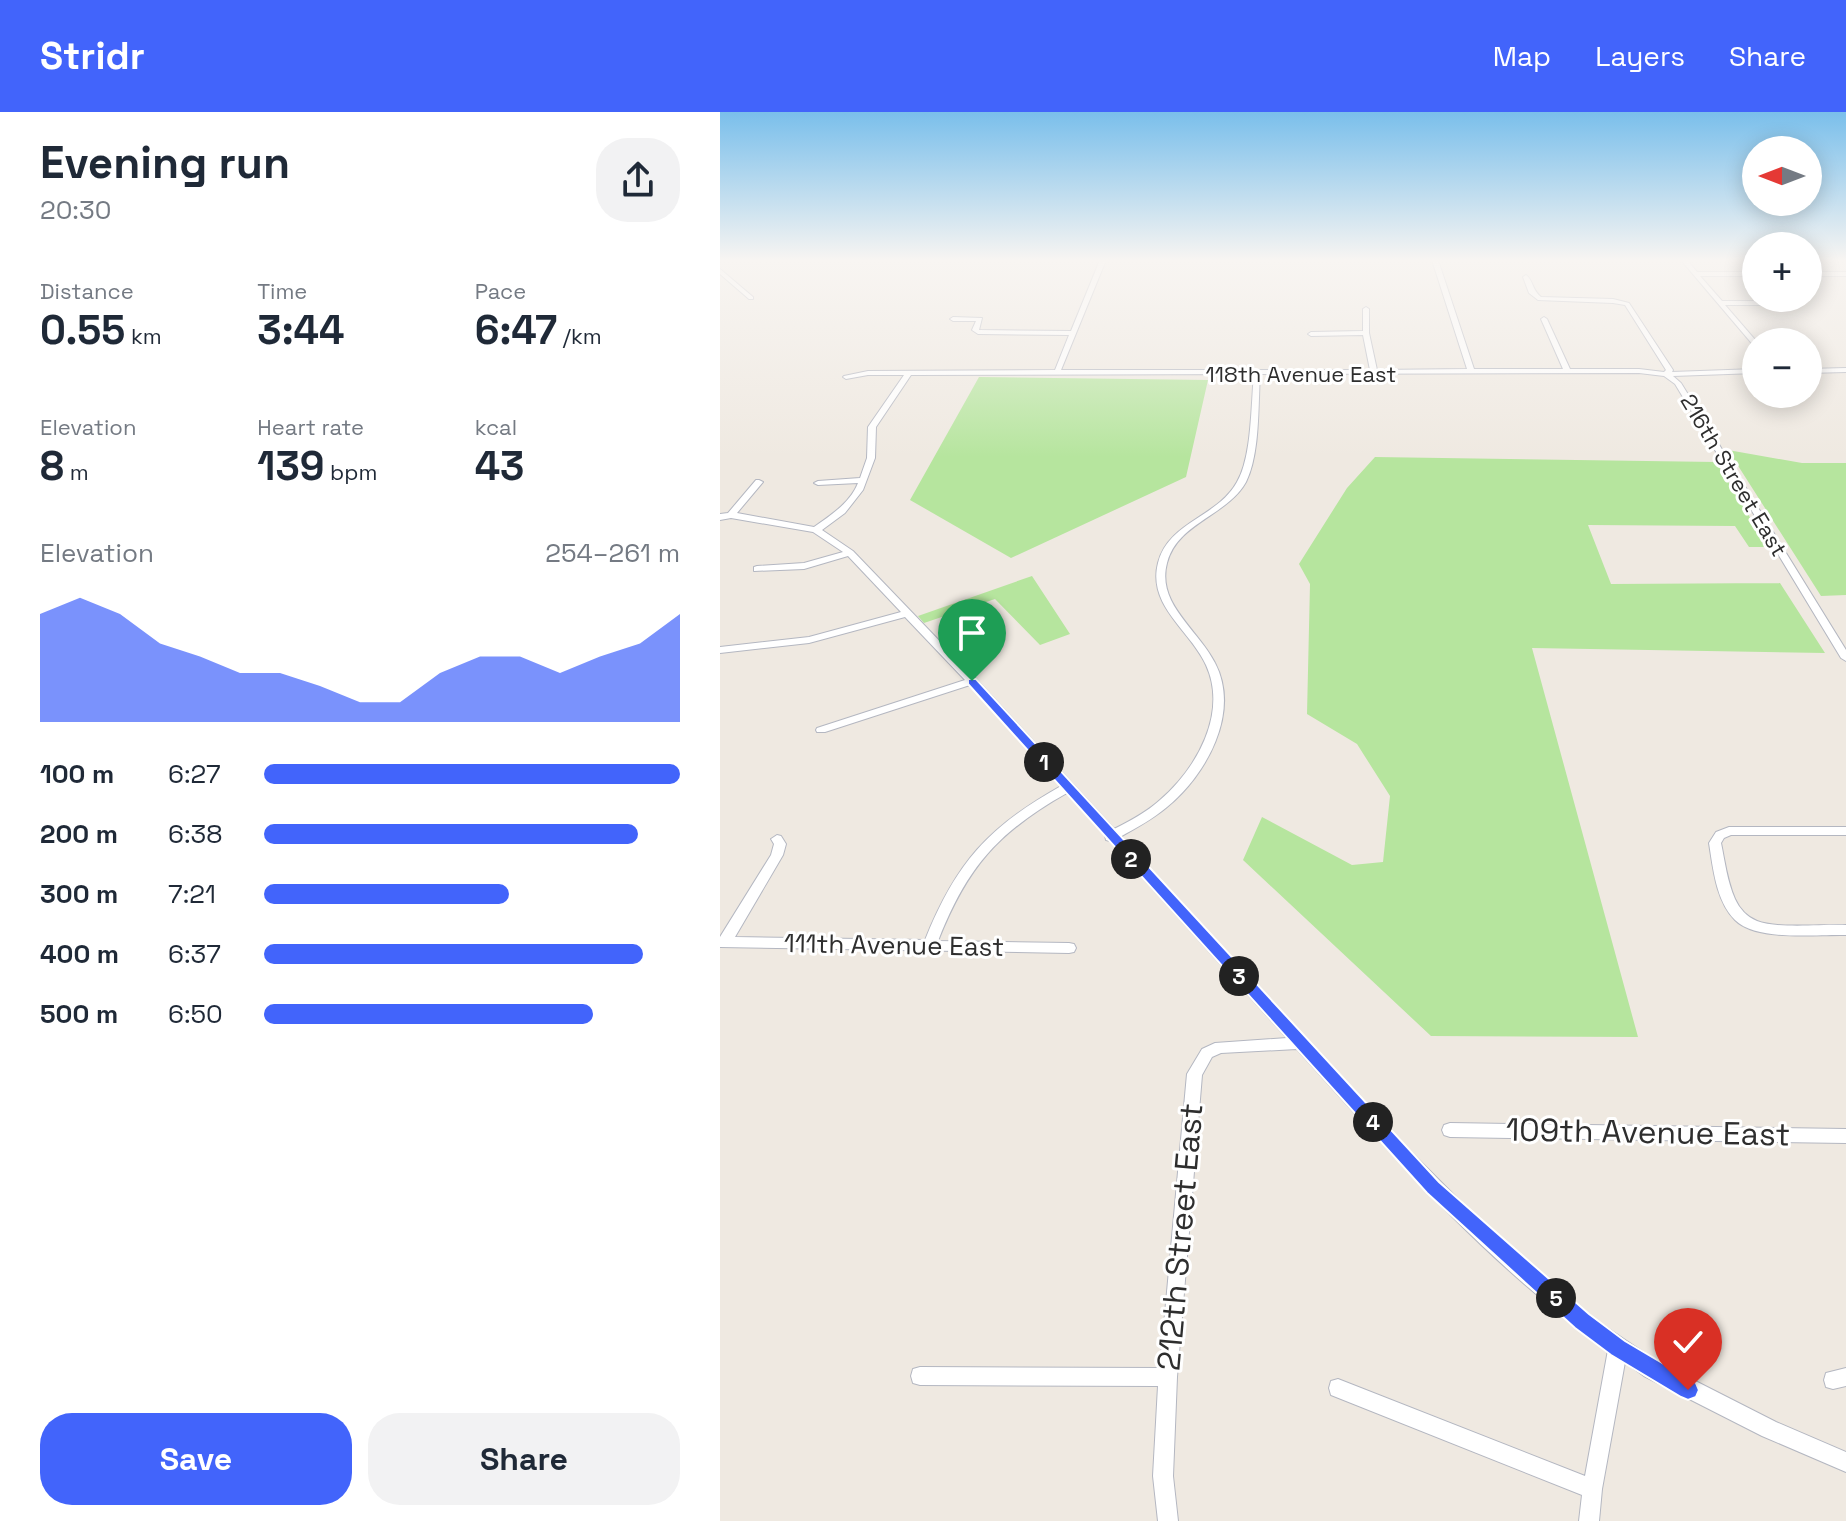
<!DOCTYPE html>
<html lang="en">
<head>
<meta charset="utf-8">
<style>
	:root { --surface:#fff; --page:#f2f2f3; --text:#1f2937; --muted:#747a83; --accent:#4264fb }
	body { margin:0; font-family:"Space Grotesk",sans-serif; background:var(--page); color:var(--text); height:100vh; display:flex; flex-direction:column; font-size:30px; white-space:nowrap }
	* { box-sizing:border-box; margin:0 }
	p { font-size:26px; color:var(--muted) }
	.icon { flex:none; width:44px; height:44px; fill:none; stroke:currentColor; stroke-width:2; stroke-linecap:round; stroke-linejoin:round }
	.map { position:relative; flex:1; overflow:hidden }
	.details { display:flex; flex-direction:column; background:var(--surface); width:720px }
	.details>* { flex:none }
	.needle { width:52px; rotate:270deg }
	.controls { position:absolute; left:1022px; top:24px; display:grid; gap:16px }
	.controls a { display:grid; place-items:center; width:80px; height:80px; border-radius:50%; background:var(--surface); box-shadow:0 4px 20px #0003; font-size:40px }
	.pin { position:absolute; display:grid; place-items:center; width:68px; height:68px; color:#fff; margin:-82px -34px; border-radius:50% 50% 50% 0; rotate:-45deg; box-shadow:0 0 8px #0007 }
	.pin .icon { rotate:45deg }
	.km { position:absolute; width:40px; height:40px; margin:-20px; border-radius:50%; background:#222; color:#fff; font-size:22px; line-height:40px; text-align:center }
	.round { display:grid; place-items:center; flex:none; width:84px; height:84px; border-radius:32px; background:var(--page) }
	.overview { display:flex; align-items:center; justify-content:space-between; height:136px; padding:0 40px }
	h1 { font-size:44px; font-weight:800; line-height:60px }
	.figures { display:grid; grid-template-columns:repeat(3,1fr); gap:12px; height:136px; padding:8px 40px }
	.figures div { display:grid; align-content:center }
	.figures b { font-size:40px; font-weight:800 }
	.figures small { font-size:22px; font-weight:400 }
	.figures p { font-size:22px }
	.chart { height:224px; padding:16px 40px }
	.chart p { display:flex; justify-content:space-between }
	.chart svg { width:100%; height:144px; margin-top:8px; fill:var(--accent); opacity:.7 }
	.cta { display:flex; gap:16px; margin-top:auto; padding:16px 40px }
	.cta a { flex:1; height:92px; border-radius:32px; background:var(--accent); color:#fff; font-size:32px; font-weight:800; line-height:92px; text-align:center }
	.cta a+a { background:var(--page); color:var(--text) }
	ul { padding:0 40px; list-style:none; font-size:26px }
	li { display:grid; grid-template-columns:128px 96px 1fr; align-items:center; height:60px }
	li i { height:20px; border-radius:10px; background:var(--accent) }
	header { display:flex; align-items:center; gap:48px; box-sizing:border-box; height:112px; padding:0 40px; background:var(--accent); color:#fff }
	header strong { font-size:38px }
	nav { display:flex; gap:44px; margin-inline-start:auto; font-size:28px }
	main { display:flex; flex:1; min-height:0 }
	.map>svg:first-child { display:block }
	.green { fill:#b6e59e }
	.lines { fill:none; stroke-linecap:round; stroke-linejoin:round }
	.minor-casing { stroke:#b4b7c1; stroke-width:2 }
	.minor { fill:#fff; fill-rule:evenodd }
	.route { fill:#4264fb; stroke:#fff; stroke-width:2 }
	.labels { text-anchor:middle; stroke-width:6; stroke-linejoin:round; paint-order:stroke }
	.far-street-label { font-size:22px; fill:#2e2e2e; stroke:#fff }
	.street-label { font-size:26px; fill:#2e2e2e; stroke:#fff }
	.near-street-label { font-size:32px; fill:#2e2e2e; stroke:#fff }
</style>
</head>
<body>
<header>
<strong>Stridr</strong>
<nav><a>Map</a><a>Layers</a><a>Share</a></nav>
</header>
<main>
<section class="details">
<div class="overview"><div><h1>Evening run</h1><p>20:30</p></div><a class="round"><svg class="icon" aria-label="share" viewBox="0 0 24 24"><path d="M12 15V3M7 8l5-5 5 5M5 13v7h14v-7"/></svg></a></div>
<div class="figures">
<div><p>Distance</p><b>0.55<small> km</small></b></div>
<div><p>Time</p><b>3:44</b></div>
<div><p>Pace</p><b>6:47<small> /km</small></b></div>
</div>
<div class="figures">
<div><p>Elevation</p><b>8<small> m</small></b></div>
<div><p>Heart rate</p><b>139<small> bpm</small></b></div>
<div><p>kcal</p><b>43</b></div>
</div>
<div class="chart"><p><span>Elevation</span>254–261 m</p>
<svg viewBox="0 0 160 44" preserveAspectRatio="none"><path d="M0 44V11L10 6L20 11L30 20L40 24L50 29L60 29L70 33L80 38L90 38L100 29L110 24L120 24L130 29L140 24L150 20L160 11V44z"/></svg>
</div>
<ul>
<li><b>100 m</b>6:27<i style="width:100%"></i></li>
<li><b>200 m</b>6:38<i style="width:90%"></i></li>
<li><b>300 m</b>7:21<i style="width:59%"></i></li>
<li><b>400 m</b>6:37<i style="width:91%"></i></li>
<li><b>500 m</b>6:50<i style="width:79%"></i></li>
</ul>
<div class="cta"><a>Save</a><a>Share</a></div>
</section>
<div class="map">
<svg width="1126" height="1409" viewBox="0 0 1126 1409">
	<rect width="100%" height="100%" fill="#efe9e1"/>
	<!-- green -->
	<path class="green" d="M259 265 488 268 466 365 291 446 190 388Z
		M1008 338 1082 351H1126V483L1101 484Z
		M655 345 996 350 1048 435H1029L1015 414 868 413 891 472 1060 471 1105 541 812 536 918 925 711 924 523 748 542 705 632 753 663 750 670 684 637 632 587 602 590 472 579 452 627 376Z
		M312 464 350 522 320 533 275 487 204 511 198 504Z"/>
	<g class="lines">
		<!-- minor casing -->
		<g class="minor-casing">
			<path id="minor" d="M380 148H386L341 258H650L643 223 591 224 588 222 591 220 643 219V197L646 195 649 197V221L657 258 747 257 712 148H718L754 257H843L821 207 824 205 827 207 850 257H919L944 260 946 258 905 193 893 191 818 188 809 181 803 165 806 163C813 168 812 178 821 185L893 187 909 191 953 258 952 260 1036 257V261L953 264 961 271 1126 538V549L1121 546 955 272 944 264 919 261 540 262C538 294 540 342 526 370 507 404 457 411 447 451 436 492 479 518 495 551 521 601 486 663 447 695 433 707 416 716 400 725L683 1032 760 1109 868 1203 938 1250 1056 1310 1126 1340V1360L1042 1324 924 1264 905 1250 882 1377 879 1409H859L862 1383 611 1283 609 1276 611 1269 618 1267 865 1364 888 1238C770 1155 673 1044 577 937L501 941 492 945 482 963 457 1265 453 1364 458 1409H438L433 1364 438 1274 200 1273 193 1271 191 1264 193 1257 200 1255 440 1256 467 962 482 937 495 931 567 926 390 729 386 728 385 723 347 681C278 720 247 755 218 829L349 831 354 832 356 836 354 840 349 841 0 835V825L51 743 54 732 51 727 57 723 61 724 66 732 63 743 15 825 205 828C236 751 268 715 341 674L250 573 105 620H97L96 618 97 616 245 568 185 505 89 531 0 541V535L89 525 181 500 128 444 84 457 34 459V455L37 454 84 451 123 440 93 420 11 406 0 408V402L8 401 36 368H39L43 370 17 401 94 415C111 403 130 391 138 371L98 373 94 371 98 369 140 366 147 346 148 315 184 263H148L126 267 123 265 124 264 148 259 335 258 349 223 258 222 252 218 256 209H233L230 207 233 205 262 206 259 218 351 219ZM534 262C531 292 532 345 517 370 498 405 448 410 438 451 427 494 471 519 486 553 508 601 477 656 440 688 427 700 410 709 394 717L256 567 133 439 102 418 125 401 143 378 155 346 156 315 191 263Z
				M961 148H967L977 160H1036V164H980L1002 189H1081L1084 191 1081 193H1005L1037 230 1036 235 1034 234Z
				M0 157 33 185V187H29L0 162Z
				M1088 160H1126V164H1088Z
				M1126 256V260L1088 261V257Z
				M1009 715H1126V723H1011L1004 726 1001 731C1005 750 1007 769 1015 787 1019 796 1027 805 1037 809 1057 817 1103 812 1126 813V823C1097 822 1037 830 1015 808 996 789 993 756 989 731L996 720Z
				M730 1011 1126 1017V1031L730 1025 724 1023 722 1018 724 1013Z
				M1126 1256V1274L1113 1277 1106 1275 1104 1268 1106 1261Z"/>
		</g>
		<!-- minor -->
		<use href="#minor" class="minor"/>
	</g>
	<!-- sky -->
	<linearGradient id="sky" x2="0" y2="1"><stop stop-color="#7abfeb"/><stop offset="0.43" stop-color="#f8f5f2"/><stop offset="1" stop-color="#f8f5f2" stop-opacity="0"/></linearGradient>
	<rect width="1126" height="345" fill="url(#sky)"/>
	<!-- route -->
	<path class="route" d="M248 567H256L719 1070 869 1202 905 1229 976 1271 979 1278 976 1285 968 1288 961 1285 891 1243 855 1216 707 1081 248 572Z"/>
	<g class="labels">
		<!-- far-street labels -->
		<g class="far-street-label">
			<text x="581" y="270">118th Avenue East</text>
			<text transform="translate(1014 363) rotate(59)" y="8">216th Street East</text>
		</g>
		<!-- street labels -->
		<g class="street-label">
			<text transform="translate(174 833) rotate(1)" y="9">111th Avenue East</text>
		</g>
		<!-- near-street labels -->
		<g class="near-street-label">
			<text transform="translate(928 1020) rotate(1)" y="11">109th Avenue East</text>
			<text transform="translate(460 1125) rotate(-85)" y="11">212th Street East</text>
		</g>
	</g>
</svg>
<div class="controls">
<a><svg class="needle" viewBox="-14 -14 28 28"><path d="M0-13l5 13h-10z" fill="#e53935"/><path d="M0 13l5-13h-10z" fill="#747a83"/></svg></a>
<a>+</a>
<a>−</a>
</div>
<div class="pin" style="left:252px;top:569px;background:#1e9e55"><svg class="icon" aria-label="arrive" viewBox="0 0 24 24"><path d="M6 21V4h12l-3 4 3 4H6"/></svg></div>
<div class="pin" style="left:968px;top:1278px;background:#d93025"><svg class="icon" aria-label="check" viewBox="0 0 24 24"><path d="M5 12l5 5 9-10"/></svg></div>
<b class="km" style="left:324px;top:650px">1</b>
<b class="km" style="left:411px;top:747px">2</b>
<b class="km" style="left:519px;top:864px">3</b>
<b class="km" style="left:653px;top:1010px">4</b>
<b class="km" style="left:836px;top:1186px">5</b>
</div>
</main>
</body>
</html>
